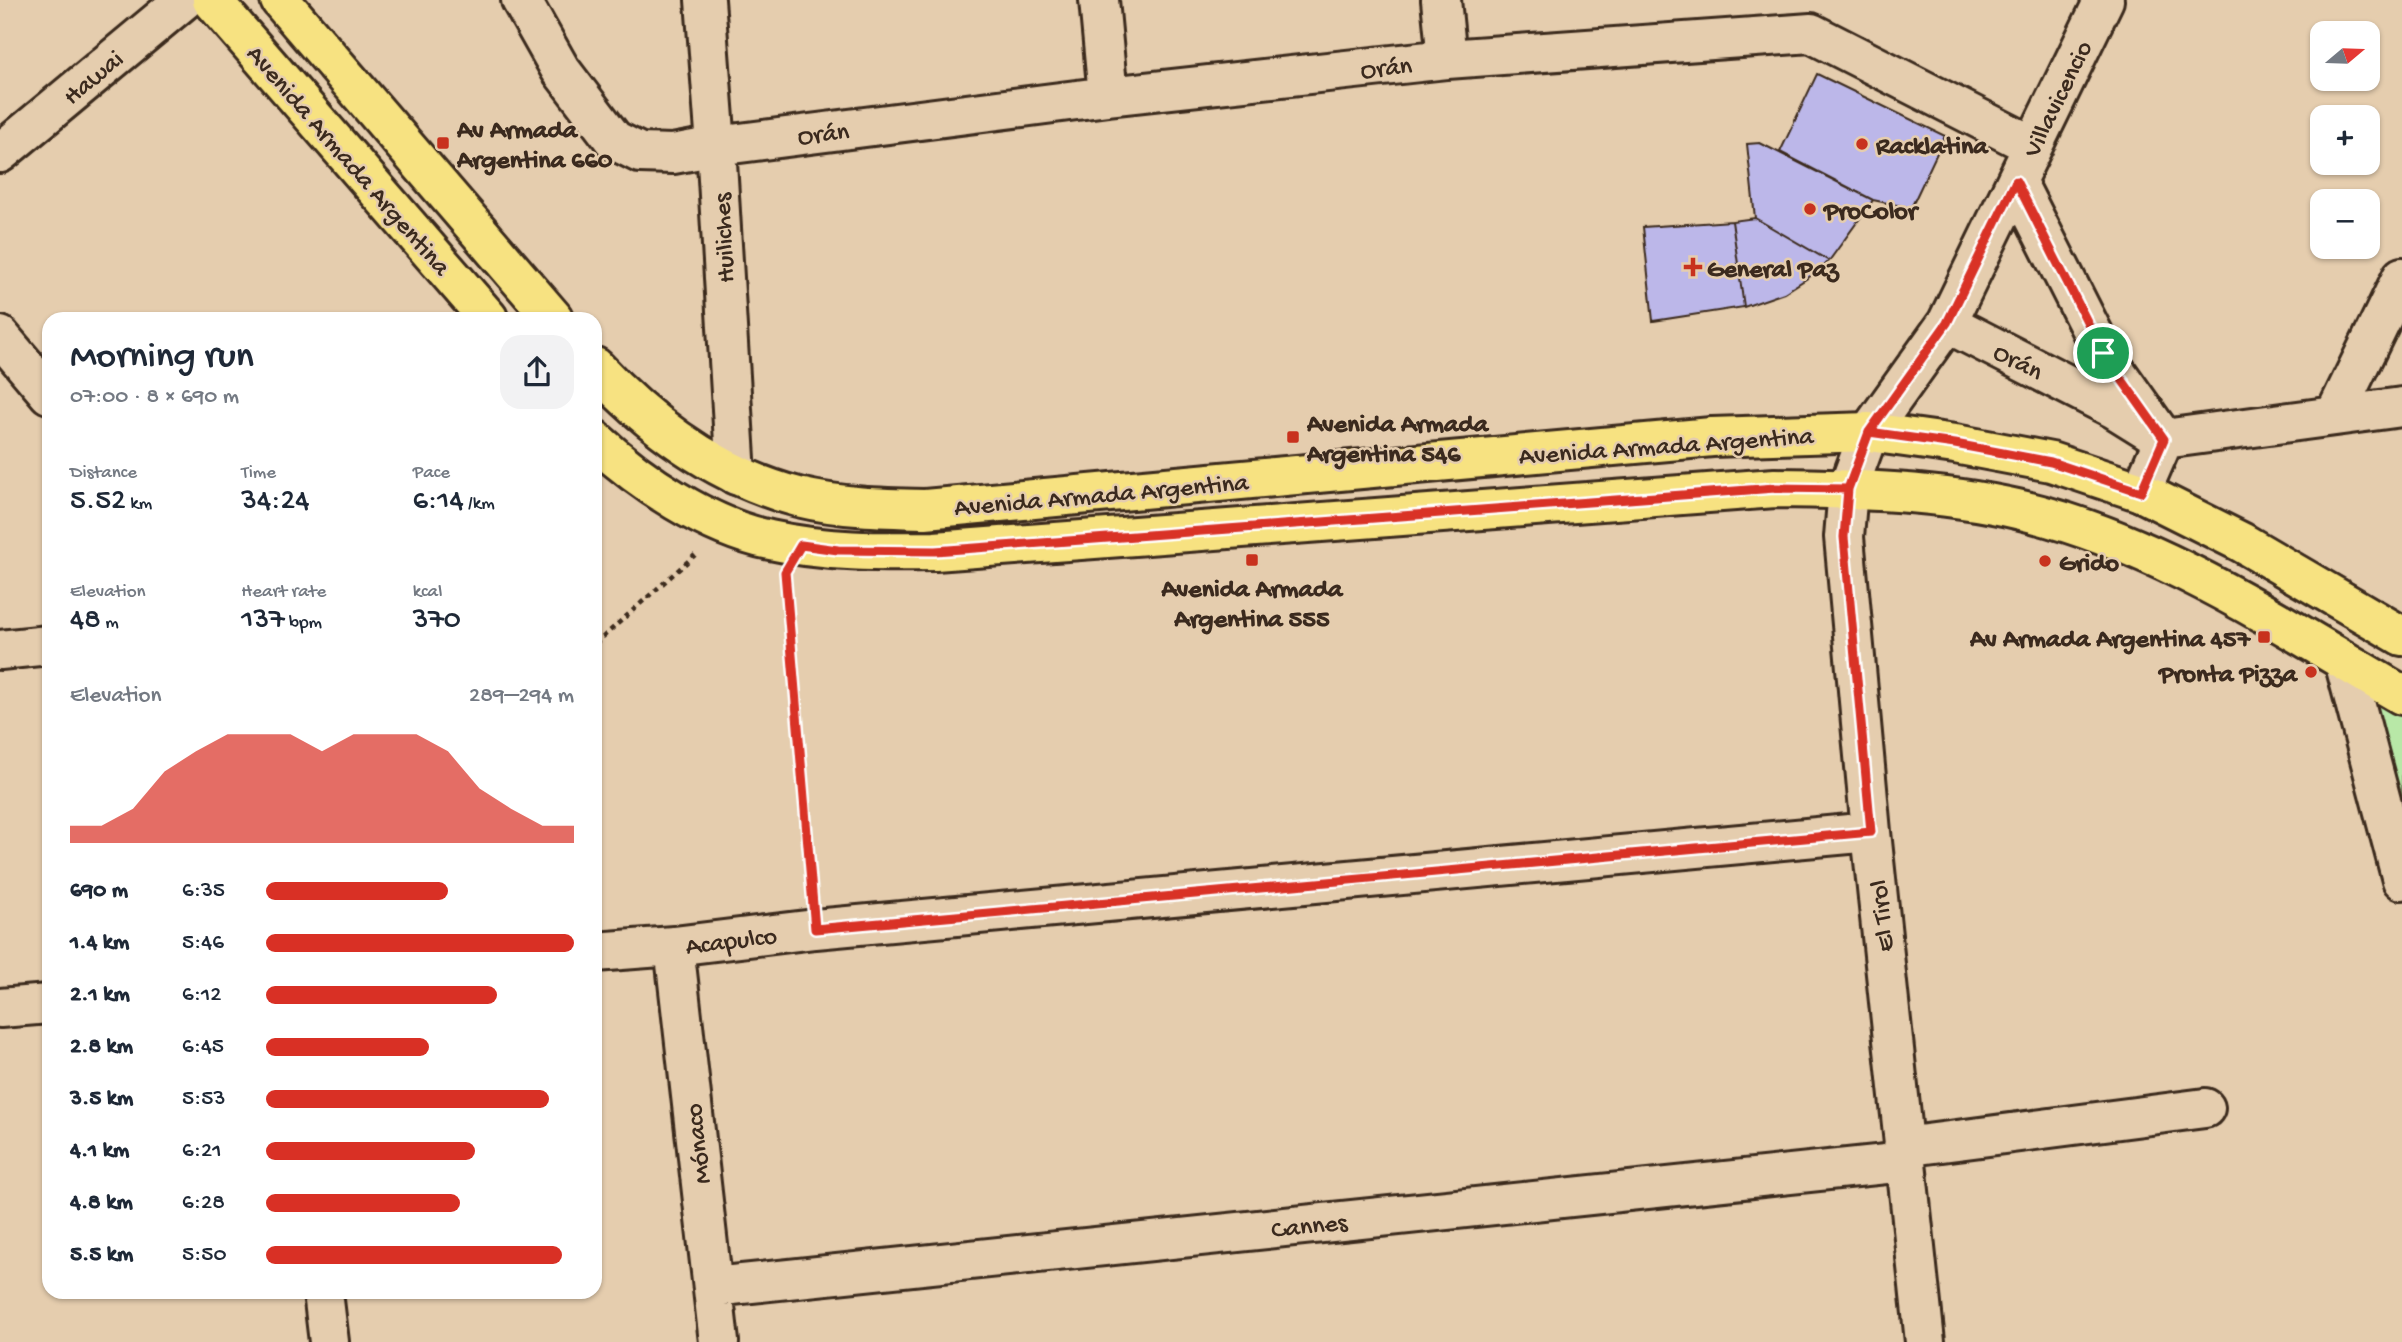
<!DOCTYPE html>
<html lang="en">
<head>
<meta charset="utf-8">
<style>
	:root { --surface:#fff; --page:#f2f2f3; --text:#1f2937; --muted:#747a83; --accent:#d93025 }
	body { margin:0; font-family:"Gochi Hand",sans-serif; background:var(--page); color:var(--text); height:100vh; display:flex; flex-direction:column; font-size:26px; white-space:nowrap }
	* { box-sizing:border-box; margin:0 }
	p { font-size:23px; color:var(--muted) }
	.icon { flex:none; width:38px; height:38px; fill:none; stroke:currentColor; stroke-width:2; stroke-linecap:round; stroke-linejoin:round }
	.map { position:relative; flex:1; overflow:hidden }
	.drawer { position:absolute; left:42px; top:312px; width:560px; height:987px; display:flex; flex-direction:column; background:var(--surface); border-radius:21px; box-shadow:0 2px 5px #0004 }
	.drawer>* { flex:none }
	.needle { width:46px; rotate:71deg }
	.fabs { position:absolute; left:2310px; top:21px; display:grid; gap:14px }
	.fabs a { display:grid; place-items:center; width:70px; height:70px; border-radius:14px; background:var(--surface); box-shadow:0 2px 5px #0004; font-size:35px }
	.pin { position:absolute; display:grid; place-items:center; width:60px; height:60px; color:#fff; margin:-30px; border:4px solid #fff; border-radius:50%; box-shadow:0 2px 7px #0007 }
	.round { display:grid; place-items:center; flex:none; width:74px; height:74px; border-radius:21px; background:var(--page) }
	.summary { display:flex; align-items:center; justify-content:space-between; height:119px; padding:0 28px }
	h1 { font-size:38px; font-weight:600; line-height:52px }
	.stats { display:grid; grid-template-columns:repeat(3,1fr); gap:10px; height:119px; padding:7px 28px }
	.stats div { display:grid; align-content:center }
	.stats b { font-size:30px; font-weight:600 }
	.stats small { font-size:19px; font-weight:400 }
	.stats p { font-size:19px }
	.chart { height:196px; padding:14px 28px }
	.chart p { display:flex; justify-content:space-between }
	.chart svg { width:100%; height:126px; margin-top:7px; fill:var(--accent); opacity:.7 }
	ul { padding:0 28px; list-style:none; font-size:23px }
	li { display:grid; grid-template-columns:112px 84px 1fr; align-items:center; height:52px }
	li i { height:18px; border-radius:9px; background:var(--accent) }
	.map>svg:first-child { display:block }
	.green { fill:#b8e8a7; stroke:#7a8962; stroke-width:2 }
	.building { fill:#bcb7e9; stroke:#3b2a1e; stroke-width:2 }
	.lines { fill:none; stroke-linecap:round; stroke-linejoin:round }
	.minor-casing { stroke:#3b2a1e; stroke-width:44 }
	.major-casing { stroke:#3b2a1e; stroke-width:44 }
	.path { stroke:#3b2a1e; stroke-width:4.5; stroke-dasharray:5 5; stroke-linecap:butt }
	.minor { stroke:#e5cdae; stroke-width:38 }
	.major { stroke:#f7e281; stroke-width:38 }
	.route-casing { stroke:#fff; stroke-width:14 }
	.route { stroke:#d93025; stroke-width:9 }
	.poi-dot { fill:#c8321e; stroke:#e5cdae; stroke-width:2.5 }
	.labels { text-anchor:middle; stroke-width:5; stroke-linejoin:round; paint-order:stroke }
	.street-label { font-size:26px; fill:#3b2a1e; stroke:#e5cdae }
	.poi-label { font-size:26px; font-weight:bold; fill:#3b2a1e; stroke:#e5cdae; text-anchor:start }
</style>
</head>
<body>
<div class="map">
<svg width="2402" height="1342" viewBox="0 0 2402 1342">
	<rect width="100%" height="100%" fill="#e5cdae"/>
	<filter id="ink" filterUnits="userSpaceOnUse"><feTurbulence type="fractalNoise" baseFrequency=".0143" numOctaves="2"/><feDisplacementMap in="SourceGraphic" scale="14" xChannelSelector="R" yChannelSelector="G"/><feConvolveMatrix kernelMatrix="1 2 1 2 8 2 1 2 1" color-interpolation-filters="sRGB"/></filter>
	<g filter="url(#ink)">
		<!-- green -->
		<path class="green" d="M2359 682 2402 705V800L2397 807Z"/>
		<!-- building -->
		<path class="building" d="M1817 74 1945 136 1911 208 1873 200 1780 152Z
			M1760 143 1873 200 1829 261 1755 218 1747 144Z
			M1755 218 1829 261 1820 270 1784 293 1744 307 1732 221Z
			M1732 221 1744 307 1653 321 1643 227Z"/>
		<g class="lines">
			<!-- minor casing -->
			<g class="minor-casing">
				<path id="minor" d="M521 0 560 69 614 140 640 153 673 154 716 146 1108 96 1447 59 1811 33 2033 146
					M705 0 716 146 736 475
					M1099 0 1108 96
					M1441 0 1447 59
					M0 153 184 0
					M2016 181 2103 353 2164 439
					M1947 323 2115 409 2152 432
					M0 336 49 394
					M2335 415 2402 277
					M2141 492 2164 439 2402 407
					M0 650 49 645
					M2344 661 2402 880
					M674 946 719 1342
					M595 952 674 946 815 929 1871 832
					M0 1008 49 1004
					M1903 1147 2205 1108
					M713 1287 1905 1162
					M323 1292 329 1342
					M1925 1342 1871 832 1844 537 1848 489 1869 432 1947 323 2104 0"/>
			</g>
			<!-- major casing -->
			<g class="major-casing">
				<path id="major" d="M212 0 488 318
					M280 0 553 318
					M595 367C651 427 717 476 798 497 839 507 883 508 925 509L1712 437 1869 432 1955 444 2051 462 2141 492 2241 542 2402 636
					M595 440C641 482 707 527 770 540 824 552 880 552 935 551L1775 488C1856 489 1938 491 2017 509 2157 541 2280 624 2402 695"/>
			</g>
			<!-- path -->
			<path class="path" d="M785 581 812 893
				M595 644 695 555"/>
			<!-- minor -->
			<use href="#minor" class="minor"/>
			<!-- major -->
			<use href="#major" class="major"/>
		</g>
	</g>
	<g class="lines" filter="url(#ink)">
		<!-- route casing -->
		<g class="route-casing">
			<path id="route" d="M2103 353 2164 439 2141 492 2051 462 1955 444 1869 432 1848 489 1775 488 935 551 838 550 801 545 785 572 815 929 1871 832 1844 537 1848 489 1869 432 1947 323 2016 181 2103 353"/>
		</g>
		<!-- route -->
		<use href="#route" class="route"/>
	</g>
	<!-- markers -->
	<g class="poi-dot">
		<rect x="436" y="136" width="14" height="14" rx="3.5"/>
		<circle cx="1862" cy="144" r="7"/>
		<circle cx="1810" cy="209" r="7"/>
		<path d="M1689.5 256.5h7v7h7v7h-7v7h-7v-7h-7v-7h7z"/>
		<rect x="1286" y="430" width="14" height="14" rx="3.5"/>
		<rect x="1245" y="553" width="14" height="14" rx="3.5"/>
		<circle cx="2045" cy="561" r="7"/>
		<rect x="2257" y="630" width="14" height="14" rx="3.5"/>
		<circle cx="2311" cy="672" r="7"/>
	</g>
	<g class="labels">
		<!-- street labels -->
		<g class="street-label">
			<text transform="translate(1386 66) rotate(-6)" y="9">Orán</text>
			<text transform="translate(92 76) rotate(-40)" y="9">Hawai</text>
			<text transform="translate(2056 98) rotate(-64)" y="9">Villavicencio</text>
			<text transform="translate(823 132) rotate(-7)" y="9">Orán</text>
			<text transform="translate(350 159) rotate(49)" y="9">Avenida Armada Argentina</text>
			<text transform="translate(722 238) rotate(-93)" y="9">Huiliches</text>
			<text transform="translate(2019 360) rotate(27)" y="9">Orán</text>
			<text transform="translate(1666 444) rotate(-4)" y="9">Avenida Armada Argentina</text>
			<text transform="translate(1101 493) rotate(-5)" y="9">Avenida Armada Argentina</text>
			<text transform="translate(1880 916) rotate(-96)" y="9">El Tirol</text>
			<text transform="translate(731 939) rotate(-7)" y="9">Acapulco</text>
			<text transform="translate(696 1144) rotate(-97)" y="9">Mónaco</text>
			<text transform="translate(1309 1224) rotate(-6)" y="9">Cannes</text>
		</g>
		<!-- poi labels -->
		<g class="poi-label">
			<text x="457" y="137">Av Armada<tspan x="457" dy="30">Argentina 660</tspan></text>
			<text x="1876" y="153">Racklatina</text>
			<text x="1824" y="218">ProColor</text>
			<text x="1707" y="276">General Paz</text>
			<text x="1307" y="431">Avenida Armada<tspan x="1307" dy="30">Argentina 546</tspan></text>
			<text x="2059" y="570">Grido</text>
			<text x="1252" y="596" text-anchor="middle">Avenida Armada<tspan x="1252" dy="30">Argentina 555</tspan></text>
			<text x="2250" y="646" text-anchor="end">Av Armada Argentina 457</text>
			<text x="2297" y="681" text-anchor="end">Pronta Pizza</text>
		</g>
	</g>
</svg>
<div class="fabs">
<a><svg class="needle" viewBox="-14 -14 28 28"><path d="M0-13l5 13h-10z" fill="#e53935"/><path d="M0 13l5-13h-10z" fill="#747a83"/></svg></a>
<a>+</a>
<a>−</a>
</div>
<div class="pin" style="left:2103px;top:353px;background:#1e9e55"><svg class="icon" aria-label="arrive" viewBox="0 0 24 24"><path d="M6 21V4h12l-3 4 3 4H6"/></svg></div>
<section class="drawer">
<div class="summary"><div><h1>Morning run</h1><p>07:00 · 8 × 690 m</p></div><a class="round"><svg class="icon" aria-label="share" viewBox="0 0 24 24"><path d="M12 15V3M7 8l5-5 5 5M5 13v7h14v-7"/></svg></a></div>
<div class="stats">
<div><p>Distance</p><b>5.52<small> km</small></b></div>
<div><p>Time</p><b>34:24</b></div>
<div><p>Pace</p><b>6:14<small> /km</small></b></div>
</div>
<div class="stats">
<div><p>Elevation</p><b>48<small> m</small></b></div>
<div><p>Heart rate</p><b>137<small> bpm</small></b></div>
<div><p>kcal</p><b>370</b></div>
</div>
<div class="chart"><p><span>Elevation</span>289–294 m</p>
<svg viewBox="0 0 160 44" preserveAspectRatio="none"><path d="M0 44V38L10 38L20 32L30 19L40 12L50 6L60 6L70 6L80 12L90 6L100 6L110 6L120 12L130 25L140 32L150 38L160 38V44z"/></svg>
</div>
<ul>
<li><b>690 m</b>6:35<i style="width:59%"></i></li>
<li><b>1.4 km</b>5:46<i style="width:100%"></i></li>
<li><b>2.1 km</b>6:12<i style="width:75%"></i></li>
<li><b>2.8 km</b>6:45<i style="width:53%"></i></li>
<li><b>3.5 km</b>5:53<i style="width:92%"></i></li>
<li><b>4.1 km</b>6:21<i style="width:68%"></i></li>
<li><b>4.8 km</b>6:28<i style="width:63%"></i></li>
<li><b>5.5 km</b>5:50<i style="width:96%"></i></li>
</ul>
</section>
</div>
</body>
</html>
